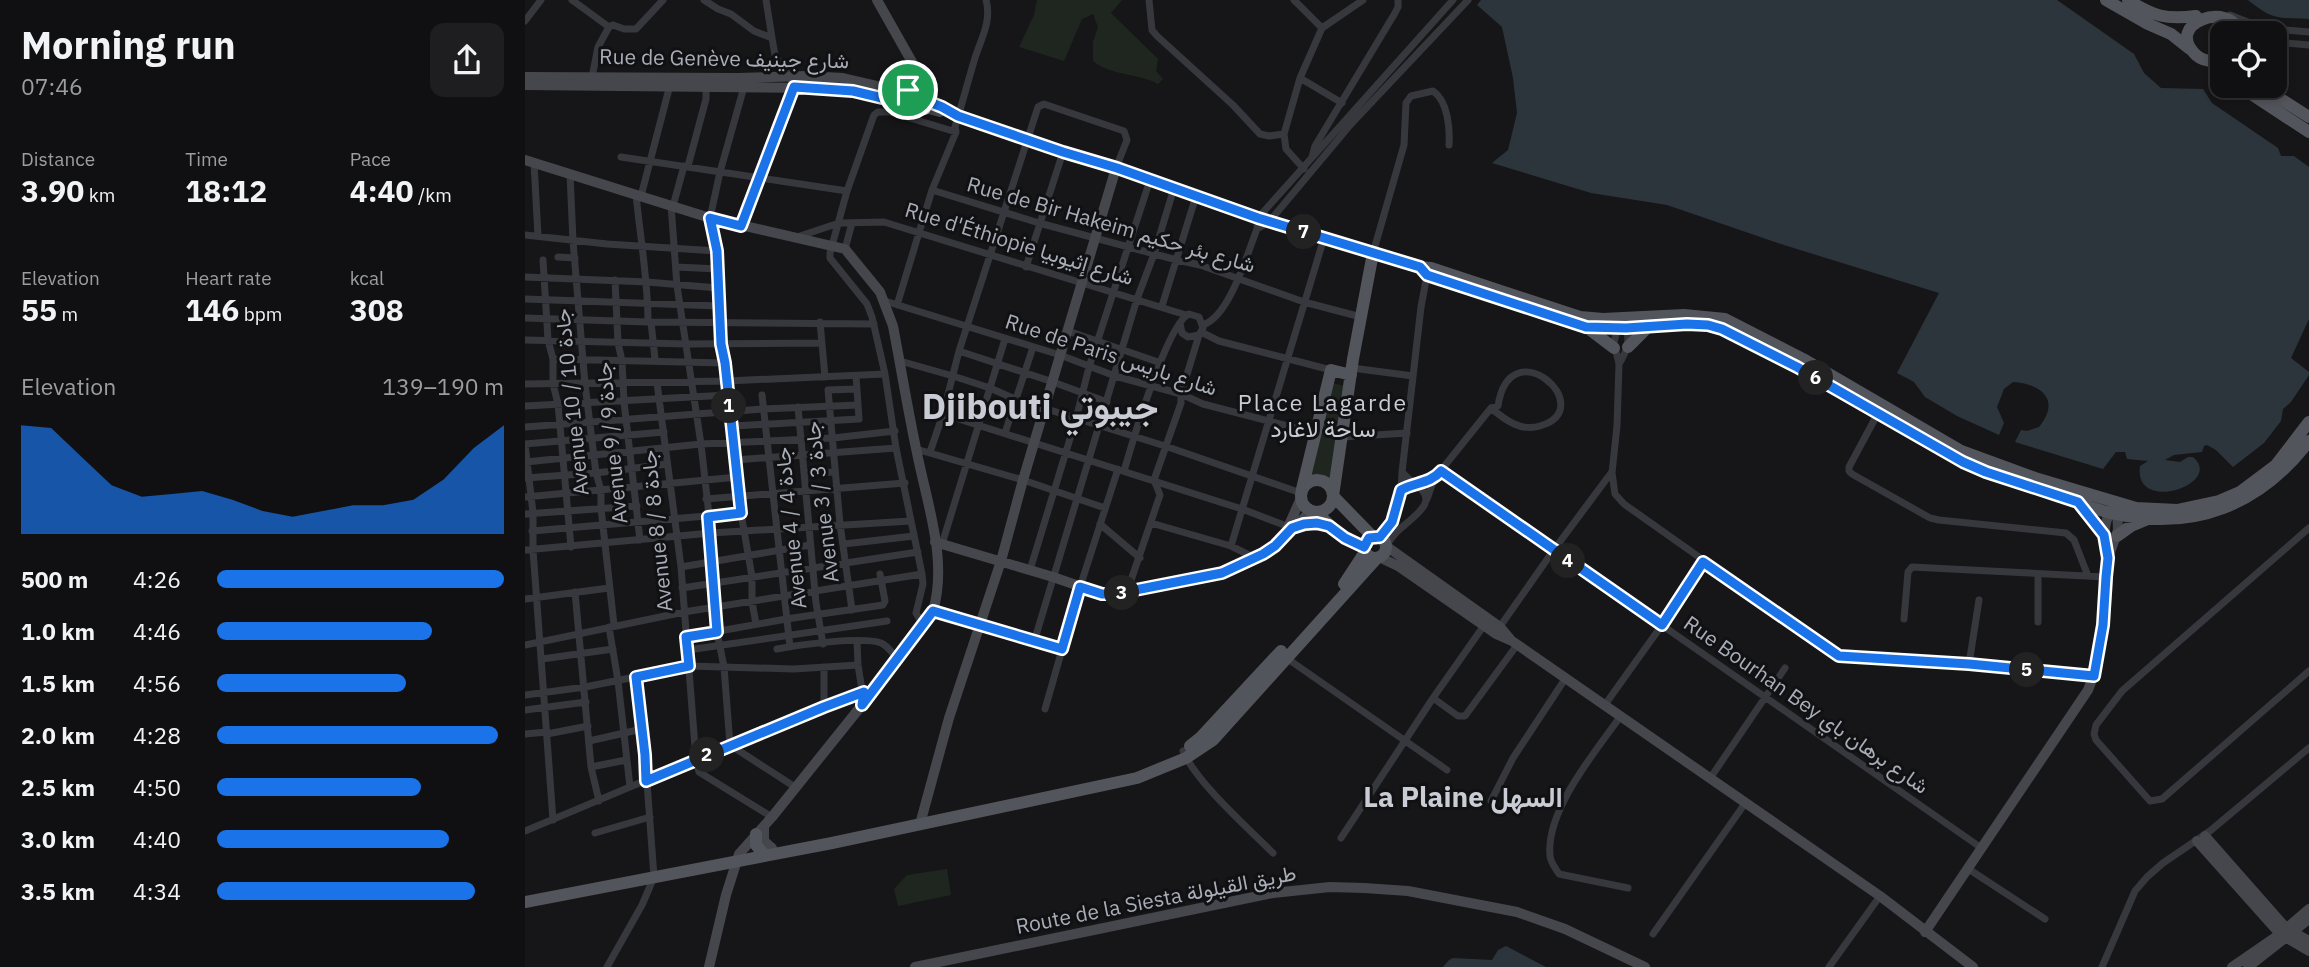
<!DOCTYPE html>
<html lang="en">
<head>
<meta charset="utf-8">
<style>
	:root { --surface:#101012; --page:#1e1e20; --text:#f1f3f6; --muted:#9c9d9f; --line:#303032; --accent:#1a73e8 }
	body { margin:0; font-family:"IBM Plex Sans",Vazirmatn,sans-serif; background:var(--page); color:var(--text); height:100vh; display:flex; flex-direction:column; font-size:26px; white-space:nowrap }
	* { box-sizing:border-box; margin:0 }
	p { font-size:23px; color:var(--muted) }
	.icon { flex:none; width:38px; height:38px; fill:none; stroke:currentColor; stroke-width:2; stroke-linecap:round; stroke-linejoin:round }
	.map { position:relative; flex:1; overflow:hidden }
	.side { display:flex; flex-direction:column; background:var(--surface); width:525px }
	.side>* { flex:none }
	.buttons { position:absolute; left:1685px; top:21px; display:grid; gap:14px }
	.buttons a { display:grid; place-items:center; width:77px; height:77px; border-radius:14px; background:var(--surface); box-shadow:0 4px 10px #0003,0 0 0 2px var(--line); font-size:35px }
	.pin { position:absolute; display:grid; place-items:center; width:60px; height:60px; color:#fff; margin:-30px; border:4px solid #fff; border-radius:50%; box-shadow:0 2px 7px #0007 }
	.km { position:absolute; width:35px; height:35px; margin:-18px; border-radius:50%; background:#222; color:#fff; font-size:19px; line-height:35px; text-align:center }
	.round { display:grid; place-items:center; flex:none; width:74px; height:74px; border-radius:14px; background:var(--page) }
	.overview { display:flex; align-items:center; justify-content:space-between; height:119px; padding:0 21px }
	h1 { font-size:38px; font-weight:800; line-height:52px }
	.metrics { display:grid; grid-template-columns:repeat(3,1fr); gap:10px; height:119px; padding:7px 21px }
	.metrics div { display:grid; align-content:center }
	.metrics b { font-size:30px; font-weight:800 }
	.metrics small { font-size:19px; font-weight:400 }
	.metrics p { font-size:19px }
	.chart { height:196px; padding:14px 21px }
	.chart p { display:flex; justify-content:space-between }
	.chart svg { width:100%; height:126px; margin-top:7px; fill:var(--accent); opacity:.7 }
	ul { padding:0 21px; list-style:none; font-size:23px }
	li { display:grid; grid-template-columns:112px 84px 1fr; align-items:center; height:52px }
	li i { height:18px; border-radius:9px; background:var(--accent) }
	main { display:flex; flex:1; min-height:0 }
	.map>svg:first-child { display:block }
	.green { fill:#1e261f }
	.water { fill:#2c353c }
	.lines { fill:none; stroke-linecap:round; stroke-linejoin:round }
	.street { stroke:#37383d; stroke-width:7 }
	.secondary { stroke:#45474d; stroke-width:10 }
	.primary { stroke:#53555c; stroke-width:12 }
	.route-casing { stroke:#fff; stroke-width:14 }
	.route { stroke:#1a73e8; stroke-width:9 }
	.labels { text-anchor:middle; stroke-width:6; stroke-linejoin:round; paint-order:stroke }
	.street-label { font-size:21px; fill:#a8adb8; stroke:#111113 }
	.neighbourhood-label { font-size:23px; letter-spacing:2px; fill:#c9ccd4; stroke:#111113 }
	.district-label { font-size:28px; font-weight:bold; fill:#c9ccd4; stroke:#111113 }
	.town-label { font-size:35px; font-weight:bold; fill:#c9ccd4; stroke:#111113 }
</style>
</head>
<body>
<main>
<section class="side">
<div class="overview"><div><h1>Morning run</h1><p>07:46</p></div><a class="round"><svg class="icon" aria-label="share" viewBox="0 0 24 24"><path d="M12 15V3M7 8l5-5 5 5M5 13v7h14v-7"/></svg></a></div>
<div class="metrics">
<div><p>Distance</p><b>3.90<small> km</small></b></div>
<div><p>Time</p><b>18:12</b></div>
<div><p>Pace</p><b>4:40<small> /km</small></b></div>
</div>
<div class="metrics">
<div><p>Elevation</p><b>55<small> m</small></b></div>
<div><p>Heart rate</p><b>146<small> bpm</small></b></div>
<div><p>kcal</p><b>308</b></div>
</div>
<div class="chart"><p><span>Elevation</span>139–190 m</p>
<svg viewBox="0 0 160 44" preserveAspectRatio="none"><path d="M0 44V6L10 7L20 17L30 27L40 31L50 30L60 29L70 32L80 36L90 38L100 36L110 34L120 34L130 32L140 25L150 14L160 6V44z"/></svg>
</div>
<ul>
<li><b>500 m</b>4:26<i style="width:100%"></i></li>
<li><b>1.0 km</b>4:46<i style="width:75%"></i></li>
<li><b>1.5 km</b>4:56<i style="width:66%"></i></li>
<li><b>2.0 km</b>4:28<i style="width:98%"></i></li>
<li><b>2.5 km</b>4:50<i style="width:71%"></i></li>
<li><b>3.0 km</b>4:40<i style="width:81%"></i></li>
<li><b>3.5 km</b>4:34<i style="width:90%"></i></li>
</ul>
</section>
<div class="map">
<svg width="1784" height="967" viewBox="0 0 1784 967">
	<rect width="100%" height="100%" fill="#161618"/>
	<!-- green -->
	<path class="green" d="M512 0H597L586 13 633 59 631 71 638 79 633 84C613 73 586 76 568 61V42L573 27 568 14 557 19 539 61 494 47 509 15Z
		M807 383 820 386 807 479 796 474 785 475Z
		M422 869 426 895 373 906 369 889 382 875Z"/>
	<!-- water -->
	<path class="water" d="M956 0H1532L1609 54 1619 73 1636 88 1678 89 1687 103 1753 148 1756 156H1769L1784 167V319L1766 358 1784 372V375L1766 402 1758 409 1756 421 1739 443 1708 467 1691 450 1682 445 1679 446 1677 452 1649 455 1640 460 1655 462 1663 457H1668C1700 484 1608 515 1615 466L1623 461 1602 459 1600 452H1591L1578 469 1490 442 1496 430 1502 431 1514 427C1536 400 1517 384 1488 382L1479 389 1472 407 1479 423 1474 435 1432 416 1400 397 1389 382 1372 373 1414 293 1259 245 1142 205 1066 193 967 163 983 150 992 113 988 78 977 27 952 5Z
		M1723 0H1784V19C1752 17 1749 21 1723 0Z
		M981 946 1021 967H918L924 960 928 958 967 960 973 950Z"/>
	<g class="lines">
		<!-- street -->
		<path class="street" d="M47 0 84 27
			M179 0 193 9 206 14 229 31 247 38 250 55 265 76 269 87 216 226
			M241 0 247 38
			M624 0 627 30 632 36 708 105 735 134 744 136 759 134
			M769 0 797 28
			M1705 15 1738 28 1784 32
			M0 21 16 0
			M1750 42 1784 45
			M67 77 73 47 84 27 88 25 99 29H111L138 0
			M775 78 817 103
			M219 87 195 172 185 218 192 251 196 344 200 363 216 513 227 577V602L231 624
			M96 157 322 191
			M787 157 790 146 870 13 873 7V0
			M9 163 13 236
			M163 166 181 99V85
			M779 169 761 149 759 134 775 78 797 28 838 0
			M45 174 48 241 60 384 71 473 76 490V508L89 625
			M407 190 514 223 652 260 675 265 779 302 836 317
			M111 194C115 237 123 279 123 322
			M116 196 145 85
			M146 205 152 286 176 444 186 533 192 632 199 667 205 745 270 787
			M148 206 159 166
			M732 229 744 222 826 124 943 0
			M0 235 82 244 192 251
			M272 237 314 223 359 222 661 315
			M320 249 327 223
			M848 253 879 145 881 103 886 96 908 91C923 101 925 129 924 145
			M33 257 50 258
			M18 260 23 340 28 359V384L33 404 46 547
			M151 267 193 269
			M501 267 538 152
			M0 277 122 282 193 288
			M90 280 93 343 97 361 99 402 115 540
			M0 299 195 306
			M360 301 535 355 590 376 656 394 678 404 790 433
			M372 305 407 190 431 132 430 127C437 104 443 81 450 58 456 39 467 21 461 0
			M637 306 671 196
			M0 318 123 322 349 324
			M126 322 130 359
			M295 322 300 377
			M678 325C705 316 722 254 732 229L733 218 928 0
			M1093 325 1089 343 1094 364 1092 426 1087 473 1090 494 1099 504 1314 656 1444 664 1569 676
			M543 331 636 363
			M676 332 694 341 806 370
			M0 340 162 344 296 343
			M434 351 528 382 582 402
			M28 359 200 363
			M375 361 428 376 465 388 490 399 640 446 776 493
			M1094 364C1102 351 1106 340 1100 325
			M827 368 888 376
			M132 383 156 567 171 760 174 772 247 817
			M0 384 202 381 360 374
			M237 395 265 647
			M0 406 203 395
			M273 407 291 603 298 644
			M1353 413 1324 467V471L1327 474 1405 518 1414 520 1541 533 1549 540 1563 576
			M418 414 717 509 767 528
			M208 426 334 419 331 376
			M0 427 238 409 333 405
			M480 433 508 347
			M818 437 882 433
			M0 444 8 513V550L28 820
			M0 444 139 432
			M391 449 498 480 580 508
			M405 452 418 414 434 351 513 107 519 104 599 131 602 140 591 168
			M210 460 371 448
			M1 462 176 444 308 438 370 431
			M599 471C607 443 642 324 664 314L674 317 678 328 674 335 663 337 657 333 655 323
			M916 471 1455 847
			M877 472 896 307 902 275 906 268
			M279 473 310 472
			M0 478 71 473 142 464
			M909 479 966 408 973 406C985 327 1076 408 1015 426 996 432 980 420 966 408
			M876 490 877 472 889 484 909 479 902 499
			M0 497 213 477
			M181 499 380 483
			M0 514 112 506
			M626 523 706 546 728 557
			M575 524 615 558
			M1784 528 1597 691 1571 725 1569 734 1571 740 1625 801 1637 799 1784 671
			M7 531 216 513
			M855 537 867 521 876 490 889 484C917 500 889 516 875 529 869 534 865 540 861 546
			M319 544 389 536
			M417 544 480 339
			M706 546 799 238
			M0 550 186 533 386 521
			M156 567 285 545
			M505 570 551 419 564 367 625 180
			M1513 574V622
			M157 588 393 552
			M50 592 66 767 74 801
			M602 592 635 495 629 480 656 403V394L674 335
			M0 599 84 588
			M327 610 315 524 303 390 331 389
			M408 611 537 649
			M1379 619 1383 572 1387 567 1581 577
			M398 625 391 613 398 584 397 574 371 448 360 374 347 317 342 304 305 258V253L322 191 349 115 353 112H365L431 132
			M84 627 93 681 105 787
			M974 628 1028 551 1086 473
			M161 637 261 619 358 605 360 601 355 574
			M332 641 333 665 338 696
			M509 642 612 299 629 254 649 188
			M0 645 159 612 397 574
			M252 649C273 645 337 636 356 643 363 646 367 653 372 658
			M163 650 362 621
			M760 657 922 770
			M17 659 88 649
			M1444 664 1454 600
			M0 695 60 687 165 666 269 669 333 665
			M908 698 933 716H940L992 645
			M1079 706 1137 625 1178 562
			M299 707V667
			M520 709 555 587 593 469
			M0 710 61 702
			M1095 717C1070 752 1021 810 1025 855 1025 862 1031 869 1034 874L1103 888
			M0 734 22 732
			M22 734 63 726
			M64 741 117 729
			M658 751C671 782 723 828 748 853
			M66 767 101 760
			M1186 777 1260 668
			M966 801 988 758 1040 679
			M0 831 205 745 339 692
			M70 833 125 817
			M816 838 908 698 960 624
			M1442 868 1520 919
			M1128 934 1221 802
			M82 967 117 905 129 877 120 755 111 677
			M1304 967 1355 896
			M1577 967 1610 891 1622 877 1638 863 1685 831 1784 748"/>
		<!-- secondary -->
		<path class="secondary" d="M352 0 387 62 399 78 410 104 399 108 394 98 387 62
			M0 77 213 78 282 76 318 78 374 91 417 107 433 116 538 152 591 168 733 218 848 253
			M0 85 295 88 350 95 415 112
			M0 160 185 218 320 249 355 292 368 326C376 368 383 411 392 453 402 504 423 560 408 611L337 705 247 817 214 854 201 895 184 967
			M760 534 776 498
			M410 542 528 577 577 594H590L697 573 750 546 786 511
			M861 546 975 627 985 639
			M854 557 873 566 971 634 987 641 1355 896 1448 967
			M1583 558 1593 530 1592 506
			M395 824 424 718 476 561 498 480 591 168
			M239 827V841L247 848
			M1680 836 1761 928 1784 941
			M1672 841 1755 934 1784 951
			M1400 932 1563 690C1577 657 1584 595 1583 559 1582 536 1574 528 1589 506
			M390 967 748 893 805 887 839 888 883 891 992 912 1040 929 1120 967
			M1707 967 1755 934 1784 909
			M1723 967 1784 919"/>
		<!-- primary -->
		<path class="primary" d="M1581 0 1623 24 1646 34 1665 49
			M1603 0C1628 16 1641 20 1671 16
			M1698 60C1688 62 1679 62 1671 55 1638 23 1705 0 1715 33
			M1714 86 1784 132
			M1735 86 1784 117
			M1042 321C1092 337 1136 316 1185 325 1207 330 1227 344 1247 354 1312 388 1374 426 1438 462 1469 476 1502 485 1534 496 1552 502 1571 510 1590 514 1670 531 1735 505 1784 441
			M1064 329 1089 348
			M1103 347 1124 326
			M776 496a16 16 0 1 1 32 0a16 16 0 1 1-32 0Z
			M777 489 806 370 826 375
			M1553 503 1579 535
			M791 512 812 532 839 547
			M767 529 785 524 804 526
			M847 536 808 496 828 359 848 253 895 267 906 268 1055 317 1078 319 1159 315 1200 319 1278 359 1436 451 1510 478 1611 508 1652 510 1694 501 1715 492 1751 465 1784 422
			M1592 536 1606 526 1623 519
			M839 547a11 11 0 1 1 22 0a11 11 0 1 1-22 0Z
			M819 584 840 552
			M665 746 675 738 756 651
			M231 834V845L240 856
			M0 902 307 843 612 778 661 758 688 740 852 558"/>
	</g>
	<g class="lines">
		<!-- route casing -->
		<g class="route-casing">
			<path id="route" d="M383 90 374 91 394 98 399 108 328 91 269 87 216 226 185 218 192 251 196 344 200 363 216 513 183 517 192 632 161 637 164 666 111 677 120 755 121 781 299 707 339 692 337 705 408 611 537 649 555 587 577 594H590L697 573 738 554 750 546 767 528 779 524 792 523 804 526 820 538 839 547 844 538 855 537 867 522 876 490C890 482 905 484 916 471L1137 625 1178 562 1314 656 1444 664 1569 676 1578 625 1581 577 1583 558 1579 535 1553 502 1461 472 1438 462 1272 367 1197 329 1183 325 1162 324 1101 328 1061 327 902 275 895 267 733 218 592 168 538 152 433 116 417 107 394 98 391 80 383 90"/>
		</g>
		<!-- route -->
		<use href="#route" class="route"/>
	</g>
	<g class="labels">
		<!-- street labels -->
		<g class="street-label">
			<text transform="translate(199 59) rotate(1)" y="7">Rue de Genève شارع جينيف</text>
			<text transform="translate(586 225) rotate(16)" y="7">Rue de Bir Hakeim شارع بئر حكيم</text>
			<text transform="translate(494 244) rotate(17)" y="7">Rue d'Éthiopie شارع إثيوبيا</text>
			<text transform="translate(586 355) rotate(18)" y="7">Rue de Paris شارع باريس</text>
			<text transform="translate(47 402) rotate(-96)" y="7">Avenue 10 / جادة 10</text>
			<text transform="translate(87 443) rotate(-96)" y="7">Avenue 9 / جادة 9</text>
			<text transform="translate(297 502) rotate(-97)" y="7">Avenue 3 / جادة 3</text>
			<text transform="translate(266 528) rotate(-96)" y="7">Avenue 4 / جادة 4</text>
			<text transform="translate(132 531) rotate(-96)" y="7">Avenue 8 / جادة 8</text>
			<text transform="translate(1281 705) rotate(35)" y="7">Rue Bourhan Bey شارع برهان باي</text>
			<text transform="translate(631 900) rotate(-11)" y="7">Route de la Siesta طريق القيلولة</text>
		</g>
		<!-- neighbourhood labels -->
		<g class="neighbourhood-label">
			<text x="798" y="411">Place Lagarde<tspan x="798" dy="26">ساحة لاغارد</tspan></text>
		</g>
		<!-- district labels -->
		<g class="district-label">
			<text x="938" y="807">La Plaine السهل</text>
		</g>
		<!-- town labels -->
		<g class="town-label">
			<text x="515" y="419">Djibouti جيبوتي</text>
		</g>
	</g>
</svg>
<div class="buttons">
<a><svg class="icon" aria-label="locate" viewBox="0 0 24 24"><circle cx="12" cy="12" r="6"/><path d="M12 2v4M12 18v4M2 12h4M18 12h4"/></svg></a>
</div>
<div class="pin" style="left:383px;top:90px;background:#1e9e55"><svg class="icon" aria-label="arrive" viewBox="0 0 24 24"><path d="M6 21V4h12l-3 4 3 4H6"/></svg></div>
<b class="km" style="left:204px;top:406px">1</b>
<b class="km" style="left:182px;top:755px">2</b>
<b class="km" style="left:597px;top:593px">3</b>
<b class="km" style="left:1043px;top:561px">4</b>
<b class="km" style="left:1502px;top:670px">5</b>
<b class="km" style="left:1291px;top:378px">6</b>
<b class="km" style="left:779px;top:232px">7</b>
</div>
</main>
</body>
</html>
